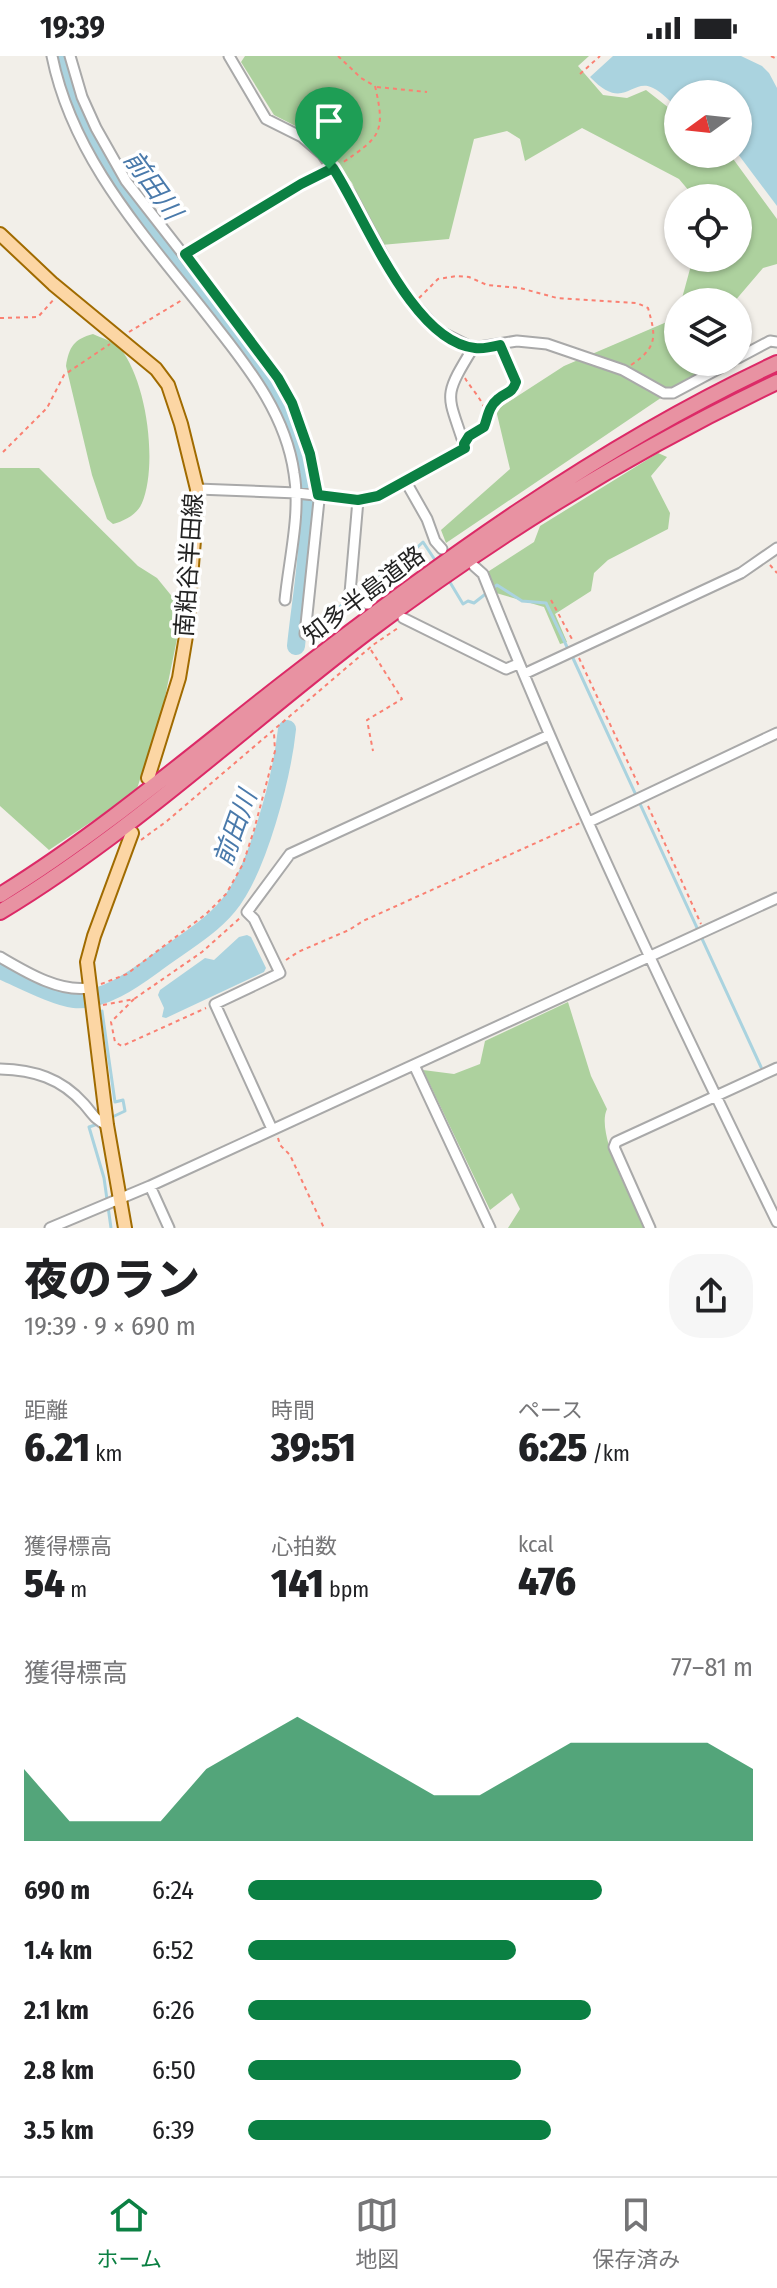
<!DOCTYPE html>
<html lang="ja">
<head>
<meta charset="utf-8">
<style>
	:root { --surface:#fff; --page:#f6f6f6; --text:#202124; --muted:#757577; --line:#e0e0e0; --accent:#0b8043 }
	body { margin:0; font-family:"Fira Sans Condensed","Noto Sans JP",sans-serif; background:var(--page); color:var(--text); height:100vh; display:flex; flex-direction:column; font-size:30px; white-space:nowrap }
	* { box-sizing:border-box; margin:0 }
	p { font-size:26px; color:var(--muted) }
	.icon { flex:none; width:44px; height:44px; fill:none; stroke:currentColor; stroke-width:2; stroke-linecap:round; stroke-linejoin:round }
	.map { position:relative; height:1172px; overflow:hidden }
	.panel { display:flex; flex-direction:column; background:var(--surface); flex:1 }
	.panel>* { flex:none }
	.needle { width:52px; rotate:255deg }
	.controls { position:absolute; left:664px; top:24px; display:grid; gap:16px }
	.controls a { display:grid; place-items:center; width:88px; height:88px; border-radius:50%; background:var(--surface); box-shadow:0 2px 6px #0004; font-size:40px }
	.pin { position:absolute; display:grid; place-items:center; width:68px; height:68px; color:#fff; margin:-82px -34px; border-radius:50% 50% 50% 0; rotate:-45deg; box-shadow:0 0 8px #0007 }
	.pin .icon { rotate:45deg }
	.round { display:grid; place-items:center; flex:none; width:84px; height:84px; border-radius:32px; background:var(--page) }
	.head { display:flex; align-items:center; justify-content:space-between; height:136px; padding:0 24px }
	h1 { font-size:44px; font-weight:800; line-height:60px }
	.metrics { display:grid; grid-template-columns:repeat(3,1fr); gap:12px; height:136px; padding:8px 24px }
	.metrics div { display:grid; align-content:center }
	.metrics b { font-size:40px; font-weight:800 }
	.metrics small { font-size:22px; font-weight:400 }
	.metrics p { font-size:22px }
	.chart { height:224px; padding:16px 24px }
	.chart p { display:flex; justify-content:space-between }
	.chart svg { width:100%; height:144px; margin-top:8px; fill:var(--accent); opacity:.7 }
	ul { padding:0 24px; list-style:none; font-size:26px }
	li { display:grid; grid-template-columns:128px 96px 1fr; align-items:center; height:60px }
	li i { height:20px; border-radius:10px; background:var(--accent) }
	.status { display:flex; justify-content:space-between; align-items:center; height:56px; padding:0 40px; background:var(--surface); direction:ltr }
	.status svg { height:22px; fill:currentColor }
	.tabs { display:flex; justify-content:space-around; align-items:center; height:112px; border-top:2px solid var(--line); background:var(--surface); font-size:22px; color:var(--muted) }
	.tabs a { display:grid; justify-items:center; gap:4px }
	.tabs .selected { color:var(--accent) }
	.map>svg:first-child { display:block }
	.forest { fill:#add19e }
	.water { fill:#aad3df }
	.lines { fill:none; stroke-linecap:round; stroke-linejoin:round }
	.stream { stroke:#aad3df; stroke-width:3 }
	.river { stroke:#aad3df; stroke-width:18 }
	.minor-casing { stroke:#a9a9a9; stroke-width:13 }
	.major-casing { stroke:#a06b00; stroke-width:16 }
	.highway-casing { stroke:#dc2a67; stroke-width:18 }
	.path { stroke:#fa8072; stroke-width:2; stroke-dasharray:4 4; stroke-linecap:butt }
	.minor { stroke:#fff; stroke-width:9 }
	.major { stroke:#fcd6a4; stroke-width:12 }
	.highway { stroke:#e892a2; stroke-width:14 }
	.route-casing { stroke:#fff; stroke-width:16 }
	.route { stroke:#0b8043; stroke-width:10 }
	.labels { text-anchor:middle; stroke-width:7; stroke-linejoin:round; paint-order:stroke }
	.street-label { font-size:24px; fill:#222; stroke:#fff }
	.water-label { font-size:26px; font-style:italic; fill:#4a7aab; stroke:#fff }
</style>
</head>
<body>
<div class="status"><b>19:39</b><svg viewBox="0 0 49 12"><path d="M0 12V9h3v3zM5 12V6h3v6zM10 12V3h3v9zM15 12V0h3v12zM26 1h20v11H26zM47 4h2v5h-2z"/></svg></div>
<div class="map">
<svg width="777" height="1172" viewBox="0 0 777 1172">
	<rect width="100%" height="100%" fill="#f2efe9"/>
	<!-- forest -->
	<path class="forest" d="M245 0H589L578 10 603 39 627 42 646 34 678 59V98L731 100 777 163V208L763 212 734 246H681L693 202H738V142H695L679 123 582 72 525 105 520 83 507 75 474 83 449 183 381 189 352 127 317 81 274 59 241 6Z
		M678 256V306H714L446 487 441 474 510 413 496 354 564 310 676 262Z
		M93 278C101 282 115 286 120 292 147 325 158 409 142 447 137 459 124 465 113 468L107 463 92 419 66 310C69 291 74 283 93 278Z
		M658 397 667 401 651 420 670 457 668 473 608 504 594 517 591 535 555 558 567 586 560 588 544 551 496 537 486 517 534 486 540 470Z
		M0 412H39L138 510 157 522 183 554 163 651 136 736 49 794 0 750Z
		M568 946 591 1020 607 1053C595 1078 633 1146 645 1172H508L520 1153 512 1137 490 1154 423 1014 454 1018 480 1008 485 985Z"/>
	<!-- water -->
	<path class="water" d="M613 0H741L762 10 769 17 777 32V150L738 98V38H678V52C670 46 662 36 653 32 631 21 624 57 590 21Z
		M247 879 251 881 266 912 264 916 166 962 162 961 164 952 158 939 160 934 205 902 214 904 239 881Z"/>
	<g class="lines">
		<!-- stream -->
		<path class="stream" d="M448 523 463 548 468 545 474 547 497 529 522 545 546 547 568 593
			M310 570 315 569 407 501 423 486 437 507
			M572 600 761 1011
			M102 955 115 1046 123 1044 125 1055 108 1063
			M98 1068 89 1071 104 1122 111 1172"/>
		<!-- river -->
		<path class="river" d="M61 0C85 108 163 186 228 271 260 313 288 352 302 403 317 463 302 530 296 590
			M0 914C19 922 55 941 74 943 103 946 134 923 156 907 180 889 209 873 228 850 258 814 282 720 287 673"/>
		<!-- minor casing -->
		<g class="minor-casing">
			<path id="minor" d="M52 0C74 109 153 188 218 273 252 316 286 361 294 417 301 457 289 503 285 544
				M70 0 82 41 96 72 126 125 254 289 278 322 292 347 310 398 319 444 305 578
				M229 0 266 63 302 81 322 98 350 137 395 222 413 247 439 275 473 292 517 285 547 288 623 314 664 337H673L731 306
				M738 302 770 285 777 286
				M406 426 427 463 435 485 442 493
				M197 433 297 437 358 444 378 440 465 392C448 337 441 344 473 292
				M358 444 350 537 356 543 368 548
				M474 510 483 518C570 738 673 953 777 1166
				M403 562 506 613 518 608
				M524 618 741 517 777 492
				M589 766 777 677
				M0 901C26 916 58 936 88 932
				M414 1009 490 1172
				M0 1013C34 1014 61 1022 84 1048 92 1057 95 1064 107 1069
				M272 1073 215 948 280 917 254 863 247 856 290 798 549 679
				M150 1130 169 1172
				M50 1172 150 1130 777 842
				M650 1172 614 1091 616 1086 777 1012"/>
		</g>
		<!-- major casing -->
		<g class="major-casing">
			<path id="major" d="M0 178 53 228 156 313 168 329 181 368 197 433V445L187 574 179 622 148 722
				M125 1172 107 1069 87 906 94 880 132 777"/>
		</g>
		<!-- highway casing -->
		<g class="highway-casing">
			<path id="highway" d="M0 839C99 778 189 701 281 629 437 508 597 391 777 307
				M0 856C133 776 246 668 370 574 496 479 634 394 777 326"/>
		</g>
		<!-- path -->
		<path class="path" d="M338 0 361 22 375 30C386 77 380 81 342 107
			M771 0 777 3
			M580 18 600 0
			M377 31 427 36
			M193 193 325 115
			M419 242 438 223 457 220 469 221 487 229 520 232 557 242 637 247 648 252C656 280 658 291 631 309
			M0 262 38 261 55 242
			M129 276 182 244
			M465 322C474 338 492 351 484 371L469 380
			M487 356 496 344 509 338 514 331 516 326 504 298
			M3 396 47 352 64 319 110 288
			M770 509 777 517
			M551 544 573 585
			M371 594 402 643 367 664 373 695
			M579 602 639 730
			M648 750 701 868
			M141 784 167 765 373 589 398 572
			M286 904 298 896 349 874 363 865 580 767
			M101 928 127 918 206 858 226 838 243 808 254 774 275 695 274 677
			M134 943 111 966 115 986 122 990 206 952
			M103 949 134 943 202 896 240 862
			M278 1082 280 1089 290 1099 324 1172"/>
		<!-- minor -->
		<use href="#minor" class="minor"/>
		<!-- major -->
		<use href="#major" class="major"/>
		<!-- highway -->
		<use href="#highway" class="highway"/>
	</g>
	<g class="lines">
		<!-- route casing -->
		<g class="route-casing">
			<path id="route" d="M333 112C364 159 412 286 475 292 483 293 492 291 500 289L516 326C512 338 506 336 498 343 488 351 488 361 484 371L469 380 464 388 465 392 378 440 358 444 318 439 310 398 292 347 278 322 185 198 301 128Z"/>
		</g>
		<!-- route -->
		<use href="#route" class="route"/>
	</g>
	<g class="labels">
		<!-- street labels -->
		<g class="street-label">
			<text transform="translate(189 509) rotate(-86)" y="8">南粕谷半田線</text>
			<text transform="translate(364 539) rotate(-37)" y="8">知多半島道路</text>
		</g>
		<!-- water labels -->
		<g class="water-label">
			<text transform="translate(153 129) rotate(54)" y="9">前田川</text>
			<text transform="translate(235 772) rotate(-70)" y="9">前田川</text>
		</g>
	</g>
</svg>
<div class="controls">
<a><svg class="needle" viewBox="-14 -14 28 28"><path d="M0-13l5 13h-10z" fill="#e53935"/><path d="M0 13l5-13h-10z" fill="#757577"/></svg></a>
<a><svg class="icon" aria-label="locate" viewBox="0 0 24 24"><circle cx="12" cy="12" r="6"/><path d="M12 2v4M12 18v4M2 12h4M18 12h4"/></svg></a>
<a><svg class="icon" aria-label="layers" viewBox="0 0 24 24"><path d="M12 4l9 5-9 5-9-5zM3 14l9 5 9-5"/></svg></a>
</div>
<div class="pin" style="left:329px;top:113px;background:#1e9e55"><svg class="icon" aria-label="arrive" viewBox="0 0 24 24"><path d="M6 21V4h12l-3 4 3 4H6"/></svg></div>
</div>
<section class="panel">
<div class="head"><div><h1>夜のラン</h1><p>19:39 · 9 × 690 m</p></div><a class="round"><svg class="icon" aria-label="share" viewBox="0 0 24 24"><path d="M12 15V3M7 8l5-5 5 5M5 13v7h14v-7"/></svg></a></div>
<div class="metrics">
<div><p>距離</p><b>6.21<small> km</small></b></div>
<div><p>時間</p><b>39:51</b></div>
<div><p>ペース</p><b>6:25<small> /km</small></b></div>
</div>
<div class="metrics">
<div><p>獲得標高</p><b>54<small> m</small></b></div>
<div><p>心拍数</p><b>141<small> bpm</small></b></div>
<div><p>kcal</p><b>476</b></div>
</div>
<div class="chart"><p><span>獲得標高</span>77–81 m</p>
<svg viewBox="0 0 160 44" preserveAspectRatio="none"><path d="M0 44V22L10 38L20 38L30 38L40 22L50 14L60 6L70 14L80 22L90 30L100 30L110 22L120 14L130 14L140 14L150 14L160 22V44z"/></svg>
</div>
<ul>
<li><b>690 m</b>6:24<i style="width:70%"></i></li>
<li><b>1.4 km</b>6:52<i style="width:53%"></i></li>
<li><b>2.1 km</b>6:26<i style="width:68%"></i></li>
<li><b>2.8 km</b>6:50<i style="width:54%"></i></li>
<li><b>3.5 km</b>6:39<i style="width:60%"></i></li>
</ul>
</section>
<nav class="tabs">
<a class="selected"><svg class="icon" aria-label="home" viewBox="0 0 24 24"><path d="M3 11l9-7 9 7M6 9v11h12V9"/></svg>ホーム</a>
<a><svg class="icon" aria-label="map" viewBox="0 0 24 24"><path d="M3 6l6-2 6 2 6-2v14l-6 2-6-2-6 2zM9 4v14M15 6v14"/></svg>地図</a>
<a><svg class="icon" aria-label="saved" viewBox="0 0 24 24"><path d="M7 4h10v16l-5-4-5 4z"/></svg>保存済み</a>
</nav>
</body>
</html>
